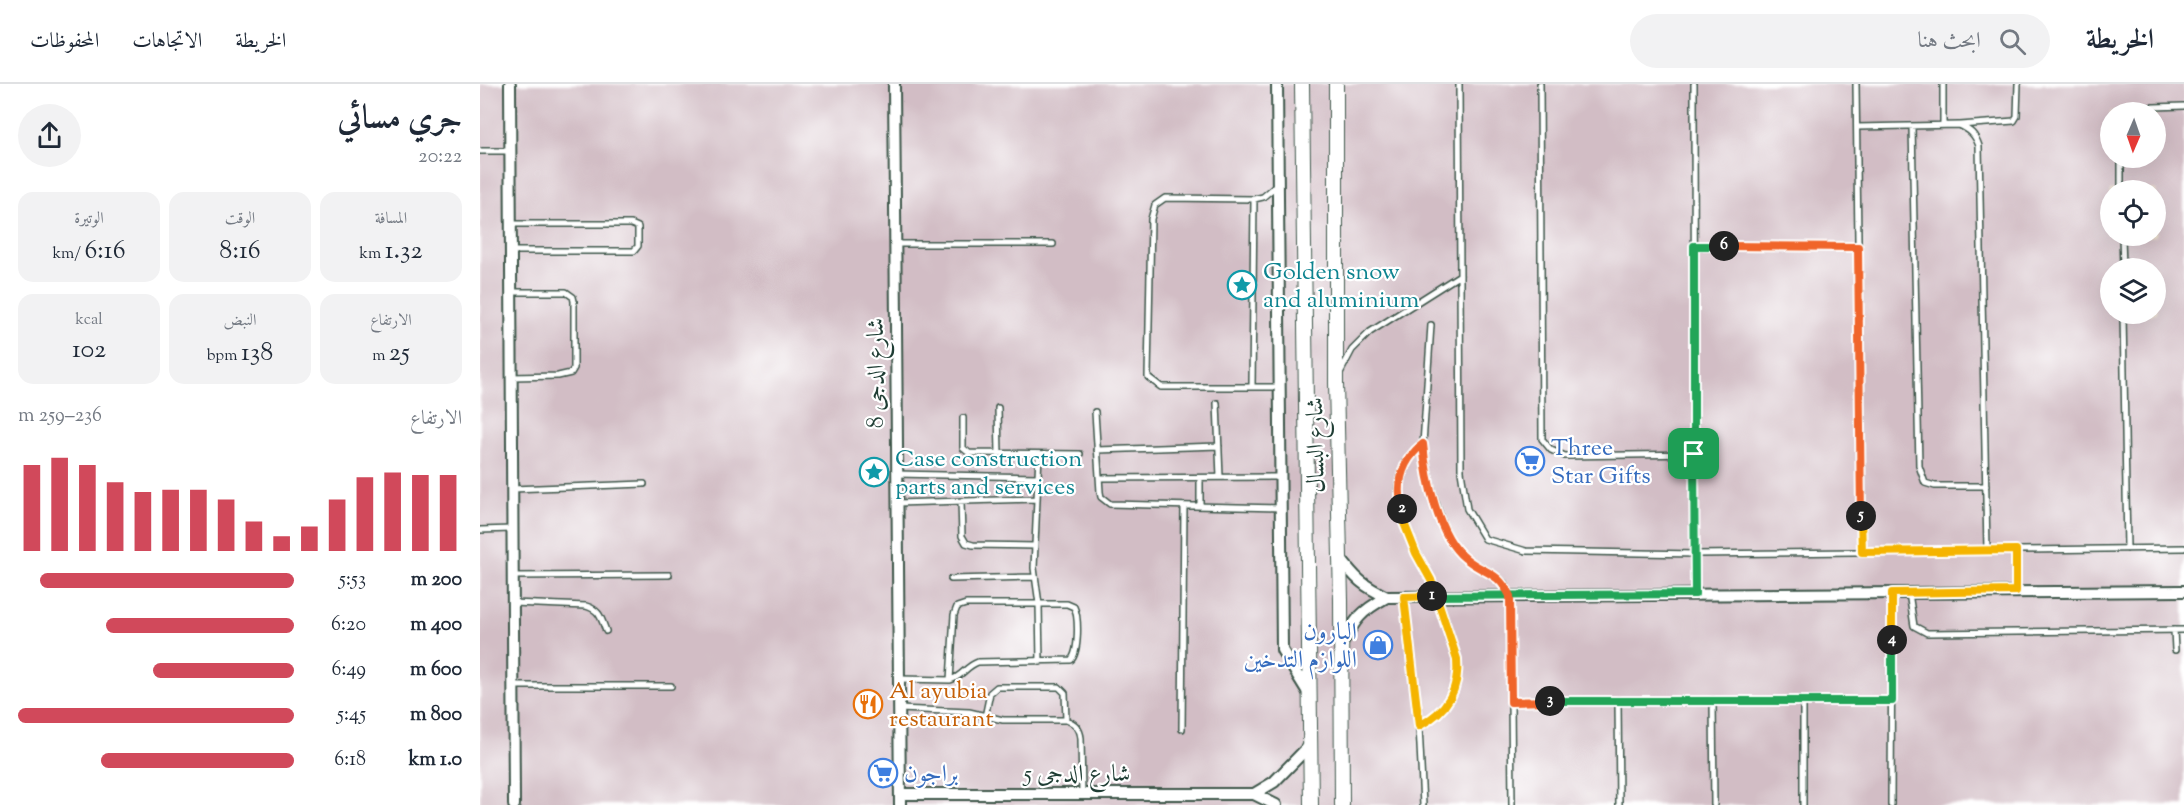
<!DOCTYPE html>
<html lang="ar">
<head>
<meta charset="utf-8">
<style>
	:root { --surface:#fff; --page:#f2f2f3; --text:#1f2937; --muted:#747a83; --line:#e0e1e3; --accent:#d1495b }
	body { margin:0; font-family:"Sorts Mill Goudy",Amiri,serif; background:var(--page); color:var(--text); direction:rtl; height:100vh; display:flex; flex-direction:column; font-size:22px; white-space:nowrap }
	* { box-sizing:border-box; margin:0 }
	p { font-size:20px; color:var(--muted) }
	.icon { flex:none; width:33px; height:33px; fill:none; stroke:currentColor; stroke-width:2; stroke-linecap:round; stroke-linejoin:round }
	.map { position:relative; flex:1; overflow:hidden; direction:ltr }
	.side { display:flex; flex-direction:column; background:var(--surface); width:480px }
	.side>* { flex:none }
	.needle { width:39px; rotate:182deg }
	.tools { position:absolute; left:1620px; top:18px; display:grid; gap:12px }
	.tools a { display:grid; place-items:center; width:66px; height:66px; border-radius:50%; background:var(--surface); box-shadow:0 6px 24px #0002; font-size:30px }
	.pin { position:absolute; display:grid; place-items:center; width:51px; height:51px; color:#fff; margin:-26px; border-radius:12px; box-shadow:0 3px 9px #0006 }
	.km { position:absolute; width:30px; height:30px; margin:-15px; border-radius:50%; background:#222; color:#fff; font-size:16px; line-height:30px; text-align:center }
	.round { display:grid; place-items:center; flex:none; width:63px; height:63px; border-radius:32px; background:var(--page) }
	.summary { display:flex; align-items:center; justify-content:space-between; height:102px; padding:0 18px }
	h1 { font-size:33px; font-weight:600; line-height:45px }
	.metrics { display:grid; grid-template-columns:repeat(3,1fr); gap:9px; height:102px; padding:6px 18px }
	.metrics div { display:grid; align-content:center; border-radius:15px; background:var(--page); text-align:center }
	.metrics b { font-size:26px; font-weight:600 }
	.metrics small { font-size:16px; font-weight:400 }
	.metrics p { font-size:16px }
	.chart { height:168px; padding:12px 18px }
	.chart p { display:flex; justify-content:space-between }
	.chart svg { width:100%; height:108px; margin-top:6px; stroke:var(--accent); stroke-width:6 }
	ul { padding:0 18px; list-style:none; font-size:20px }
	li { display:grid; grid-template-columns:96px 72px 1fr; align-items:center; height:45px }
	li i { height:15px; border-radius:8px; background:var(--accent) }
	header { display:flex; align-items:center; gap:36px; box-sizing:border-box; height:84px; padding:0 30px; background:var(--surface); border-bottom:2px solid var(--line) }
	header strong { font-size:28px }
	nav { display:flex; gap:33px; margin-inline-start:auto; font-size:21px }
	.search { width:420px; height:54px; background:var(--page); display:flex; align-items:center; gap:15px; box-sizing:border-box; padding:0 21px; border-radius:33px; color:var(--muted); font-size:22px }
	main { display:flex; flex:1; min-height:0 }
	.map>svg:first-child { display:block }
	.industrial { fill:#d2bdc5; fill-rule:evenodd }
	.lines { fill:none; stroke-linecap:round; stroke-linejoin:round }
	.service-casing { stroke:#3e564a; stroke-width:8 }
	.minor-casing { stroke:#3e564a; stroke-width:14 }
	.tertiary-casing { stroke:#3e564a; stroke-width:16 }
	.service { stroke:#fff; stroke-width:5 }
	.minor { stroke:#fff; stroke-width:10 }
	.tertiary { stroke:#fff; stroke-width:14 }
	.split-1-casing { stroke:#fff; stroke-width:12 }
	.split-2-casing { stroke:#fff; stroke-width:12 }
	.split-3-casing { stroke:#fff; stroke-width:12 }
	.split-4-casing { stroke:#fff; stroke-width:12 }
	.split-5-casing { stroke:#fff; stroke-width:12 }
	.split-6-casing { stroke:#fff; stroke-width:12 }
	.split-7-casing { stroke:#fff; stroke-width:12 }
	.split-1 { stroke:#22a559; stroke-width:8 }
	.split-2 { stroke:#f5b400; stroke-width:8 }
	.split-3 { stroke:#f0652b; stroke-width:8 }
	.split-4 { stroke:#22a559; stroke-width:8 }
	.split-5 { stroke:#f5b400; stroke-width:8 }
	.split-6 { stroke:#f0652b; stroke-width:8 }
	.split-7 { stroke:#22a559; stroke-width:8 }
	.labels { text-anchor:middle; stroke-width:4.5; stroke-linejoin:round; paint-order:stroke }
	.culture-label { font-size:24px; fill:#0d838f; stroke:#fff; text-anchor:start }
	.street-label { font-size:24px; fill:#1f3d34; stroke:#fff }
	.shop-label { font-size:24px; fill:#366cbe; stroke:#fff; text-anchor:start }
	.food-label { font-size:24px; fill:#c56008; stroke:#fff; text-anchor:start }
</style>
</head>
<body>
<header>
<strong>الخريطة</strong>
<div class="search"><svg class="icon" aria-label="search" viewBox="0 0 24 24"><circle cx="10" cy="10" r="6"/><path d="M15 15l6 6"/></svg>ابحث هنا</div>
<nav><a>الخريطة</a><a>الاتجاهات</a><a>المحفوظات</a></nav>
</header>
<main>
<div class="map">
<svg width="1704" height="721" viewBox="0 0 1704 721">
	<rect width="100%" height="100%" fill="#fff"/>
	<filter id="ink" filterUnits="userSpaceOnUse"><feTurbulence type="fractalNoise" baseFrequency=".0167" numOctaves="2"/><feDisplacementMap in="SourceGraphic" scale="12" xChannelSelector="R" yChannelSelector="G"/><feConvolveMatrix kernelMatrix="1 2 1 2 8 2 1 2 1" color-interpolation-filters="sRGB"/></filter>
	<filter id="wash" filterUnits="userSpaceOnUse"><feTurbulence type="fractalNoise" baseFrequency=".008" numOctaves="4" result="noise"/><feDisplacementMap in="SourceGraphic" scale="24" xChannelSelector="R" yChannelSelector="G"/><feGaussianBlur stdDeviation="1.35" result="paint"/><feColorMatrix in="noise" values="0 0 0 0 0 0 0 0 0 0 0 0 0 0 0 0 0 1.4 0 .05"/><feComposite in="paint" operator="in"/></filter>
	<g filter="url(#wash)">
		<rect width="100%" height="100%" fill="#f0e5ca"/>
		<!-- industrial -->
		<path class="industrial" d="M0 0H1704V721H0ZM1630 28H1676V74H1630ZM1630 106H1676V152H1630ZM1630 184H1676V230H1630Z"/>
	</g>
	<g filter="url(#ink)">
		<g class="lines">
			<!-- service casing -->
			<g class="service-casing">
				<path id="service" d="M979 0 981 387 987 425 1005 455 1046 467 1216 470 1704 464
					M1060 0 1062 355 1071 366 1085 372 1214 370
					M1214 0 1215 510
					M1376 0 1382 468
					M1463 0V41
					M1642 28 1644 24 1704 22
					M1480 41 1534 37 1537 32 1538 0
					M1432 42 1439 382 1445 399 1455 402H1506
					M1377 43 1479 41C1490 46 1495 50 1499 62L1507 466
					M0 67H31
					M1641 74V106
					M797 101 783 113 774 115 685 114 675 121 671 135 668 293 681 303H799
					M31 140H151L158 143V162L154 167H32
					M1642 152 1643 184
					M415 160H573
					M1214 162 1378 163
					M31 208H86L93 213 94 217V284L91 289 78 292 32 293
					M1643 230 1647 465
					M951 241 943 360 949 397 963 441 973 463 987 476 1008 487 1024 499 1030 512 1032 721
					M860 289 872 266 890 248 980 191
					M772 303 774 115
					M737 319 740 393
					M518 324 519 370
					M615 328 620 408 621 413 630 420 801 424
					M483 334V364L489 369 600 370
					M617 366 739 362
					M559 370 554 484 559 520 560 578
					M417 390 558 393
					M619 394 800 393
					M32 405 164 400
					M481 417 482 452 486 459 493 461 555 462
					M417 419 557 415
					M720 422V394
					M0 446 32 445
					M33 492 189 491
					M471 495 555 493
					M1536 507V466
					M1429 509 1434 542 1447 549 1704 546
					M924 514 939 642 943 721
					M33 519 106 522C120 526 121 534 126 547
					M587 520 594 523C599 533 599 568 591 576L498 578C486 582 482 593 470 596L474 531 477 523 486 520Z
					M1694 546 1695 566
					M419 595 470 596
					M34 602H191
					M1138 616 1139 721
					M1233 616 1234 721
					M1323 616V721
					M1031 618 1412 617
					M419 625 489 628 523 636H586C595 639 600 644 601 654L602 710
					M505 633 510 609 517 603H579L585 609 586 636
					M939 642C967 628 980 606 977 575 969 549 962 520 950 495 930 453 896 397 943 360
					M702 645 704 422
					M1411 721 1412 510"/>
			</g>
			<!-- minor casing -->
			<g class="minor-casing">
				<path id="minor" d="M30 0 34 721
					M414 0 420 721
					M797 0 802 566 829 610
					M860 474C875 494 883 502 907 513L1704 507
					M861 562C876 534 880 528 907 513
					M420 710H774L796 721
					M774 710 794 698 830 661"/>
			</g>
			<!-- tertiary casing -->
			<g class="tertiary-casing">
				<path id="tertiary" d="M822 0 831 721
					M856 0V299L861 516 862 721"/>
			</g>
			<!-- service -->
			<use href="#service" class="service"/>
			<!-- minor -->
			<use href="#minor" class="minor"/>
			<!-- tertiary -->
			<use href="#tertiary" class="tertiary"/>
		</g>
	</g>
	<g class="lines" filter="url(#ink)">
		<!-- split-1 casing -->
		<g class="split-1-casing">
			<path id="split-1" d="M952 512 1215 510 1214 370"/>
		</g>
		<!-- split-2 casing -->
		<g class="split-2-casing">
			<path id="split-2" d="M922 425 924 439 936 469 951 496 977 575C980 606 966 628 939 642L924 513 952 512"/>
		</g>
		<!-- split-3 casing -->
		<g class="split-3-casing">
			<path id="split-3" d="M922 425C916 399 922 376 943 360 946 393 958 453 985 474 1004 490 1017 486 1030 512L1031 618 1070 617"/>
		</g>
		<!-- split-4 casing -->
		<g class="split-4-casing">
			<path id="split-4" d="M1070 617H1412V556"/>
		</g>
		<!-- split-5 casing -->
		<g class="split-5-casing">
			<path id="split-5" d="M1381 432 1382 468 1536 466V507L1412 509V556"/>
		</g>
		<!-- split-6 casing -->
		<g class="split-6-casing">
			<path id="split-6" d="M1244 162 1378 163 1381 432"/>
		</g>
		<!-- split-7 casing -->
		<g class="split-7-casing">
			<path id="split-7" d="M1214 370V162H1244"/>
		</g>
		<!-- split-1 -->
		<use href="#split-1" class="split-1"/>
		<!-- split-2 -->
		<use href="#split-2" class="split-2"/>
		<!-- split-3 -->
		<use href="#split-3" class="split-3"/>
		<!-- split-4 -->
		<use href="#split-4" class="split-4"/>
		<!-- split-5 -->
		<use href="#split-5" class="split-5"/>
		<!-- split-6 -->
		<use href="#split-6" class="split-6"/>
		<!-- split-7 -->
		<use href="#split-7" class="split-7"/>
	</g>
	<!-- icons -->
	<defs>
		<g id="sight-ring" transform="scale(1.5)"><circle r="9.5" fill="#fff" stroke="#0f9aa8" stroke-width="1.5"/><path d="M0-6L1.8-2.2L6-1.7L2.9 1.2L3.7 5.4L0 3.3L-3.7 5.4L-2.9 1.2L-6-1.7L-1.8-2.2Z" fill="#0f9aa8"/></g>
		<g id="supermarket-ring" transform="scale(1.5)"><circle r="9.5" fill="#fff" stroke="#3f7fe0" stroke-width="1.5"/><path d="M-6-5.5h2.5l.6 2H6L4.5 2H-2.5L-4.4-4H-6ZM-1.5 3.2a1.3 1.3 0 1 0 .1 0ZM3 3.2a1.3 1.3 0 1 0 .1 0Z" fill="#3f7fe0"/></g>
		<g id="shop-ring" transform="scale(1.5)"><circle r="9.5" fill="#fff" stroke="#3f7fe0" stroke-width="1.5"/><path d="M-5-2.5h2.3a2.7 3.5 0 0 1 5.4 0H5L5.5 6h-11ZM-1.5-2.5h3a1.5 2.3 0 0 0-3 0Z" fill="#3f7fe0"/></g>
		<g id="restaurant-ring" transform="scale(1.5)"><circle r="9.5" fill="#fff" stroke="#e8710a" stroke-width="1.5"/><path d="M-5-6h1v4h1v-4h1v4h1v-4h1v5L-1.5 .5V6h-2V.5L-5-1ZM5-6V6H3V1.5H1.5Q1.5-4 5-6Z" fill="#e8710a"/></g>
	</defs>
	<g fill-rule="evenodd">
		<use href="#sight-ring" x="762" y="201"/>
		<use href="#supermarket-ring" x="1050" y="377"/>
		<use href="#sight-ring" x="394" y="388"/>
		<use href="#shop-ring" x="898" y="561"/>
		<use href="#restaurant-ring" x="388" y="620"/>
		<use href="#supermarket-ring" x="403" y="689"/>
	</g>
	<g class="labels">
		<!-- culture labels -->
		<g class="culture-label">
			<text x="783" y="195">Golden snow<tspan x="783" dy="28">and aluminium</tspan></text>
			<text x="415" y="382">Case construction<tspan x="415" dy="28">parts and services</tspan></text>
		</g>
		<!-- street labels -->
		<g class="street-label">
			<text transform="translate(395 289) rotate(-90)" y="8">شارع الدجى 8</text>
			<text transform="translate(835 361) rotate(-91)" y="8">شارع البسال</text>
			<text x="597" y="697">شارع الدجى 5</text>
		</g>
		<!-- shop labels -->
		<g class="shop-label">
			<text x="1071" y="371">Three<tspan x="1071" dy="28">Star Gifts</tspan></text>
			<text x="877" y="555" text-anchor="end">البارون<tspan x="877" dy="28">اللوازم التدخين</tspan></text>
			<text x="424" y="697">براجون</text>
		</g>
		<!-- food labels -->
		<g class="food-label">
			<text x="409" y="614">Al ayubia<tspan x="409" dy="28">restaurant</tspan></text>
		</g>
	</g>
</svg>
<div class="tools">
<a><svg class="needle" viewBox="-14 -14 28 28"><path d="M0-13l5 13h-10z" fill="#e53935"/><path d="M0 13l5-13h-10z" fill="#747a83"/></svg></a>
<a><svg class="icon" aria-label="locate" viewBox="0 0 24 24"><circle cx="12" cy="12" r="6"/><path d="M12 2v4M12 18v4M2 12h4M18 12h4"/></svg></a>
<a><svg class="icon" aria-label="layers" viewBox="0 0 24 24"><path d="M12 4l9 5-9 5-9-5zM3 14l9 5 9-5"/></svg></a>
</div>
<div class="pin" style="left:1214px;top:370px;background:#1e9e55"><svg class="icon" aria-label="arrive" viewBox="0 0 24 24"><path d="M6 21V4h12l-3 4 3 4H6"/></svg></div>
<b class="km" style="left:952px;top:512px">1</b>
<b class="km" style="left:922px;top:425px">2</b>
<b class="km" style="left:1070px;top:617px">3</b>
<b class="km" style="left:1412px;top:556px">4</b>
<b class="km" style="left:1381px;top:432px">5</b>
<b class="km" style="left:1244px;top:162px">6</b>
</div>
<section class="side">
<div class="summary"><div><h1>جري مسائي</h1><p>20:22</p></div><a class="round"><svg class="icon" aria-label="share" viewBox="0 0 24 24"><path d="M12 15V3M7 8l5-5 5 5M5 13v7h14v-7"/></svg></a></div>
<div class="metrics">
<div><p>المسافة</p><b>1.32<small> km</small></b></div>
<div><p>الوقت</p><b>8:16</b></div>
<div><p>الوتيرة</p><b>6:16<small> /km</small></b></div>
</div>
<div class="metrics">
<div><p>الارتفاع</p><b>25<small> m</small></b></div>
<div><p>النبض</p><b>138<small> bpm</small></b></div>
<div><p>kcal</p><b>102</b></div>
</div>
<div class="chart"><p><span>الارتفاع</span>236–259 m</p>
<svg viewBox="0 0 160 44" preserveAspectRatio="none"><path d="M5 44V9M15 44V6M25 44V9M35 44V16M45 44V20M55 44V19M65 44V19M75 44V23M85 44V32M95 44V38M105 44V34M115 44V23M125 44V14M135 44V12M145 44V13M155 44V13"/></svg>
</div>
<ul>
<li><b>200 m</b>5:53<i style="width:92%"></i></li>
<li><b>400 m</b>6:20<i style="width:68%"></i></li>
<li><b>600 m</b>6:49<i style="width:51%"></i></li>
<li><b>800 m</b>5:45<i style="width:100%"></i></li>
<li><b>1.0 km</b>6:18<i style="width:70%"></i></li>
</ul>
</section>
</main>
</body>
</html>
